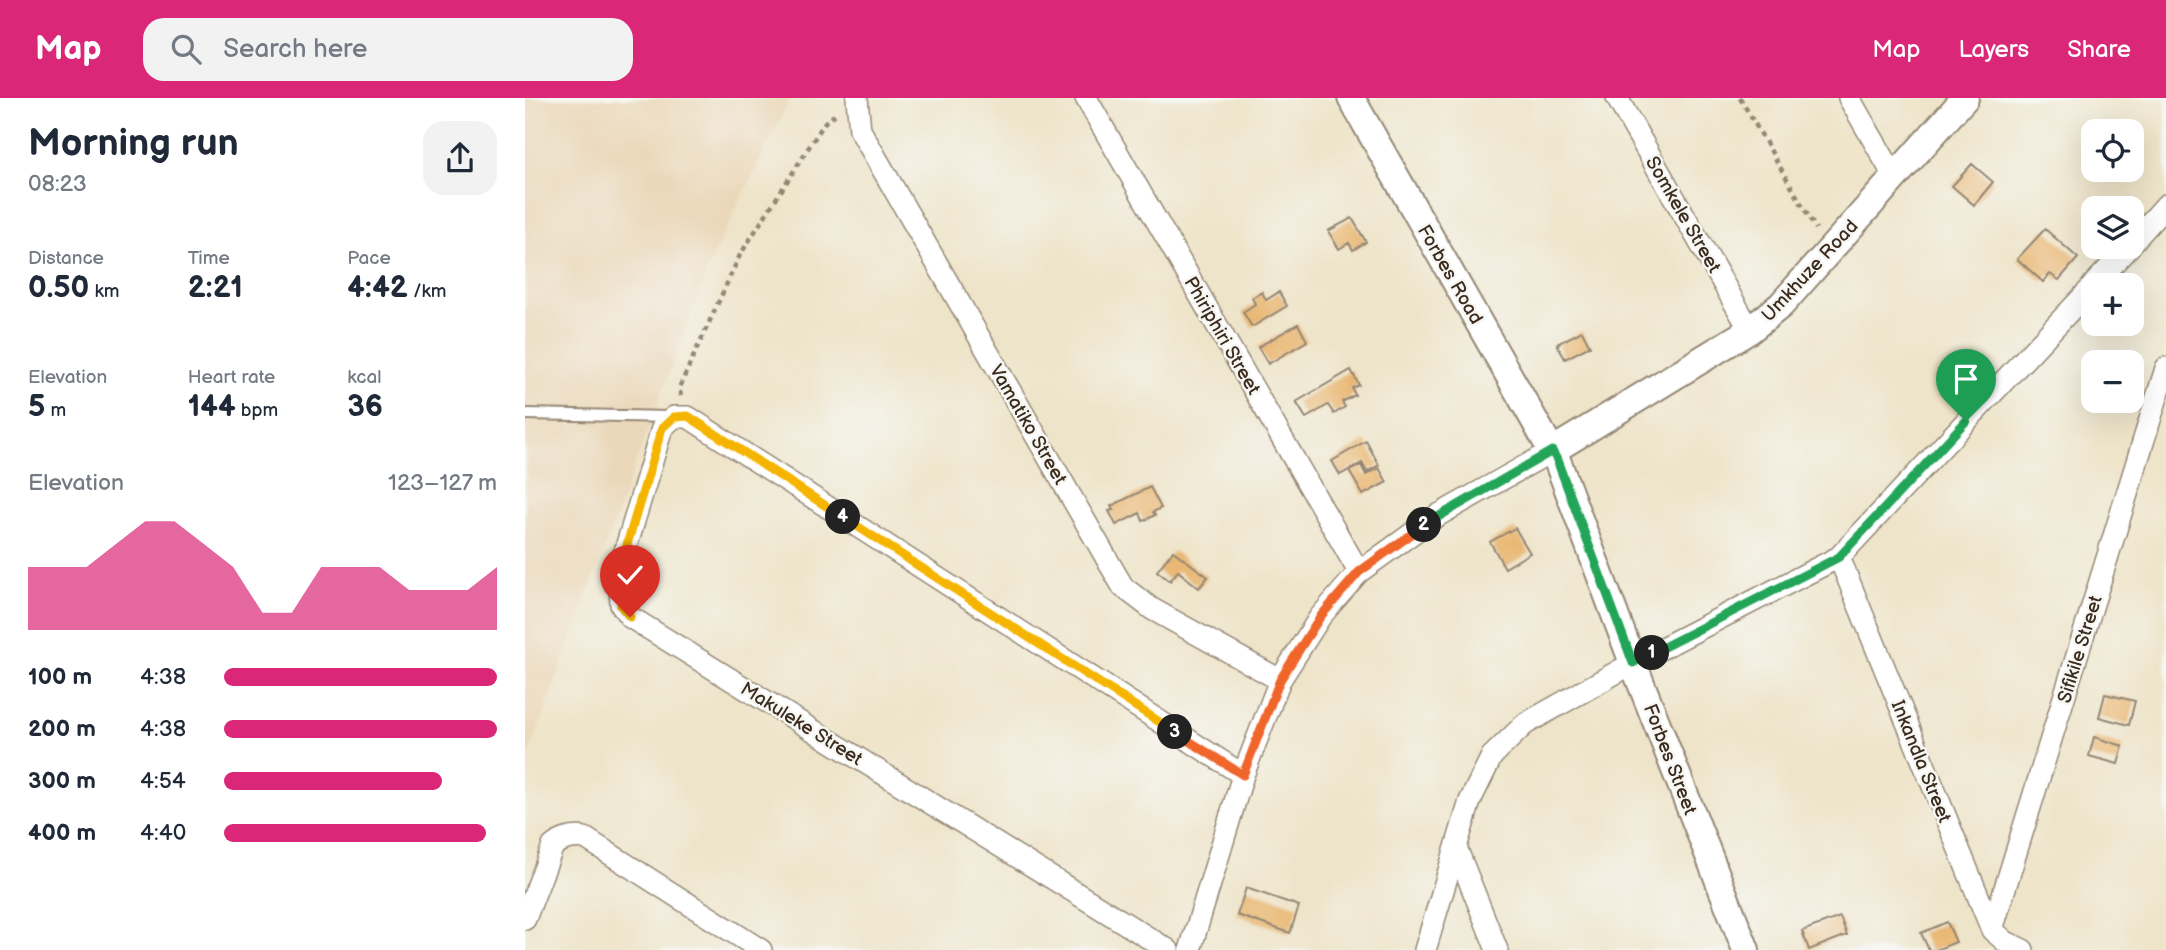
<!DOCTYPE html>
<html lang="en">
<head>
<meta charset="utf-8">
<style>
	:root { --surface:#fff; --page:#f2f2f3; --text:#1f2937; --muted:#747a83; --accent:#db2777 }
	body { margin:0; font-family:"Balsamiq Sans",sans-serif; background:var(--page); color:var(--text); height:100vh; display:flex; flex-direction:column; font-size:26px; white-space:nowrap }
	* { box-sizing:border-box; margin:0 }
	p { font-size:23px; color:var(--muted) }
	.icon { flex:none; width:38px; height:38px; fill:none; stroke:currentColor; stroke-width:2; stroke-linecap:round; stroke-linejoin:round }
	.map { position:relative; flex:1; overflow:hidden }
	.details { display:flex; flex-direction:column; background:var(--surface); width:525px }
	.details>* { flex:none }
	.fabs { position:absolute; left:1556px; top:21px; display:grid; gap:14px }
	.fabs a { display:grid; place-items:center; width:63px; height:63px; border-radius:14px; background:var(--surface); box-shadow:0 7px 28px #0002; font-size:35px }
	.pin { position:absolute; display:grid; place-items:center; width:60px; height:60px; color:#fff; margin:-72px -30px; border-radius:50% 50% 50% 0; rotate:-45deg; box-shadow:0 0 7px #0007 }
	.pin .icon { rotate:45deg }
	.km { position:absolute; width:35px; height:35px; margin:-18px; border-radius:50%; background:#222; color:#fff; font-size:19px; line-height:35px; text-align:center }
	.round { display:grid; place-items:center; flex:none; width:74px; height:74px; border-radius:21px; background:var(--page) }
	.head { display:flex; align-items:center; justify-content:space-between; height:119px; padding:0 28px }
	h1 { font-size:38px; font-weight:700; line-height:52px }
	.figures { display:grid; grid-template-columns:repeat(3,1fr); gap:10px; height:119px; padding:7px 28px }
	.figures div { display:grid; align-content:center }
	.figures b { font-size:30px; font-weight:700 }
	.figures small { font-size:19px; font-weight:400 }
	.figures p { font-size:19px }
	.chart { height:196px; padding:14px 28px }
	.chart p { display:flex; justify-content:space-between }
	.chart svg { width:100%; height:126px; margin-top:7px; fill:var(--accent); opacity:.7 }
	ul { padding:0 28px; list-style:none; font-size:23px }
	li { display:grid; grid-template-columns:112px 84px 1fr; align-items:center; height:52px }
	li i { height:18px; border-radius:9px; background:var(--accent) }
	header { display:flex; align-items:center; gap:42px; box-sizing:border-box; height:98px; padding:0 35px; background:var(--accent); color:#fff }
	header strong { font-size:33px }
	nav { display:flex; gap:38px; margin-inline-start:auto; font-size:24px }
	.search { width:490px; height:63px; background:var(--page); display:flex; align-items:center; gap:18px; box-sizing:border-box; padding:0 24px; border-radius:21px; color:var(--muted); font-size:26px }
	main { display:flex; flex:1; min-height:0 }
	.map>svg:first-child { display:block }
	.built { fill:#ebd8ba }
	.building { fill:#e9b875 }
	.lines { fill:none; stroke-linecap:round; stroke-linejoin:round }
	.service-casing { stroke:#948774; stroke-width:14 }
	.minor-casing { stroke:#948774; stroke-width:24 }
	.tertiary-casing { stroke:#948774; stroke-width:30 }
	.path { stroke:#948774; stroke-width:4.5; stroke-dasharray:5 5; stroke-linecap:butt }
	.service { stroke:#fff; stroke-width:10 }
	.minor { stroke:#fff; stroke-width:21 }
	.tertiary { stroke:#fff; stroke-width:26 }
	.split-1-casing { stroke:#fff; stroke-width:14 }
	.split-2-casing { stroke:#fff; stroke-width:14 }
	.split-3-casing { stroke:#fff; stroke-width:14 }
	.split-4-casing { stroke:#fff; stroke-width:14 }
	.split-5-casing { stroke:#fff; stroke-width:14 }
	.split-1 { stroke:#22a559; stroke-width:9 }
	.split-2 { stroke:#22a559; stroke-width:9 }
	.split-3 { stroke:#f0652b; stroke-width:9 }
	.split-4 { stroke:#f5b400; stroke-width:9 }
	.split-5 { stroke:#f5b400; stroke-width:9 }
	.labels { text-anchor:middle; stroke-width:5; stroke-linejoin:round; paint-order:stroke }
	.street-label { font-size:19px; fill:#3b2a1e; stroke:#f6f6f2 }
</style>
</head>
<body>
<header>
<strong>Map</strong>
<div class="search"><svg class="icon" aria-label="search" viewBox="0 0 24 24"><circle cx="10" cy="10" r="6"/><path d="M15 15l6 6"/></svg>Search here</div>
<nav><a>Map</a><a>Layers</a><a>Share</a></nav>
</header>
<main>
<section class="details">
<div class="head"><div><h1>Morning run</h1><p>08:23</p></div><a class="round"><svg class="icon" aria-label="share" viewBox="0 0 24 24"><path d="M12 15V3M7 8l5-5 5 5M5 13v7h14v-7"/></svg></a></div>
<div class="figures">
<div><p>Distance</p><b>0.50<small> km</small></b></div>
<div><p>Time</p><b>2:21</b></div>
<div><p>Pace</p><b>4:42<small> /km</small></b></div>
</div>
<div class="figures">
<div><p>Elevation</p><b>5<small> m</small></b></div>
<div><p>Heart rate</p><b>144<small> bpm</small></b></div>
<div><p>kcal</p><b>36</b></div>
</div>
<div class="chart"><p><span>Elevation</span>123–127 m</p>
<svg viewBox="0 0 160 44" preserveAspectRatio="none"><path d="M0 44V22L10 22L20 22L30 14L40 6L50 6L60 14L70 22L80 38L90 38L100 22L110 22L120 22L130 30L140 30L150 30L160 22V44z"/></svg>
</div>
<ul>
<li><b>100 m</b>4:38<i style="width:100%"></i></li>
<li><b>200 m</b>4:38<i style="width:100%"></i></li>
<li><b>300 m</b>4:54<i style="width:80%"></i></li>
<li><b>400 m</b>4:40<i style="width:96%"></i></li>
</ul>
</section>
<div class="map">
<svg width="1641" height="852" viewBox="0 0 1641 852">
	<rect width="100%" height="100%" fill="#f6f6f2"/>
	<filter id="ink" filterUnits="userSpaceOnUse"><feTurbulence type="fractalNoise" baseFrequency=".0143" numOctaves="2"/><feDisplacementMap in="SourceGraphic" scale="14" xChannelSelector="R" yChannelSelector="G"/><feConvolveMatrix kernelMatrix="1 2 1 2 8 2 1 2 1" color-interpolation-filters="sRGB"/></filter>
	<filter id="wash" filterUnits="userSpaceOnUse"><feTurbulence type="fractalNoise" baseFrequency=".00686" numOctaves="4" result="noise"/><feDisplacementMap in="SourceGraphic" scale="28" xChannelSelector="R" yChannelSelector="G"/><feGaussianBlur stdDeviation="1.57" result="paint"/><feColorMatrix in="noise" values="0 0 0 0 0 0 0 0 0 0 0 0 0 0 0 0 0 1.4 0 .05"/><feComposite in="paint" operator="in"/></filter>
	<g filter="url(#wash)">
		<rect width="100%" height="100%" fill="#eee4c9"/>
		<!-- built -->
		<path class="built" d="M0 0H265L184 167 0 666Z"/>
		<g id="blocks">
			<!-- building -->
			<path class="building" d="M1447 66 1468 84 1449 107 1427 88Z
				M827 120 841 144 828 152 824 145 814 151 803 133Z
				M1520 131 1553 160 1534 182 1525 176 1518 184 1492 161Z
				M737 194 741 202 754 194 762 208 727 229 718 214 730 206 727 200Z
				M773 226 782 243 743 266 733 249Z
				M1057 233 1065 248 1040 261 1032 246Z
				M826 272 834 287 827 290 830 297 817 304 820 309 809 316 803 307 781 320 771 304Z
				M841 343 854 367 842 374 837 365 815 377 807 363Z
				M836 367 841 377 854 370 862 384 838 397 824 373Z
				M625 389 636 410 628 414 630 417 618 423 615 415 591 427 584 413 588 412 586 408Z
				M990 430 1005 455 980 470 965 444Z
				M648 453 683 479 674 490 653 473 645 483 632 473Z
				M1580 596 1610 603 1604 627 1574 619Z
				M1569 639 1598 648 1593 666 1564 658Z
				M721 790 774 808 765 835 712 817Z
				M1315 819 1322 837 1284 852 1277 833Z
				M1422 824 1431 844 1411 852H1404L1396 835Z"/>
		</g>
	</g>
	<g filter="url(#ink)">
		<use href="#blocks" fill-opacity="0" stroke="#948774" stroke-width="2"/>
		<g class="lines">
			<!-- service casing -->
			<g class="service-casing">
				<path id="service" d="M0 316 146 319"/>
			</g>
			<!-- minor casing -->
			<g class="minor-casing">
				<path id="minor" d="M332 0 335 32 598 489 627 511 755 582
					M561 0 834 474
					M1092 0 1225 232
					M1324 0 1369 78
					M1606 146 1641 107
					M1568 187 1604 149
					M1314 459 1467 832 1481 844 1498 852
					M932 752 972 852
					M0 821 28 748C37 741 48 738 60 740L236 852
					M1467 832 1641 270
					M643 852 105 519 96 507 94 473 137 330 149 319H163L718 677
					M665 852 718 677 755 582 795 519 834 474 910 419 1027 353
					M900 852 945 703 967 658 1000 626 1108 565 1314 459 1568 188"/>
			</g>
			<!-- tertiary casing -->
			<g class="tertiary-casing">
				<path id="tertiary" d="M826 0 1032 362 1108 565 1221 852
					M1027 353 1225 232 1256 207 1440 0"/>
			</g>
			<!-- path -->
			<path class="path" d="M1215 0 1291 131
				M156 298 154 290 215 157 300 24 312 15"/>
			<!-- service -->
			<use href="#service" class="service"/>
			<!-- minor -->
			<use href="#minor" class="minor"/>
			<!-- tertiary -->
			<use href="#tertiary" class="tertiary"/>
		</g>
	</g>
	<g class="lines" filter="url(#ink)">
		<!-- split-1 casing -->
		<g class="split-1-casing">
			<path id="split-1" d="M1127 555 1314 459 1441 323"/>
		</g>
		<!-- split-2 casing -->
		<g class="split-2-casing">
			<path id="split-2" d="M899 427 1027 353 1032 362 1108 565 1127 555"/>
		</g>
		<!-- split-3 casing -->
		<g class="split-3-casing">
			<path id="split-3" d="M650 634 718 677 755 582 795 519 834 474 899 427"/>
		</g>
		<!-- split-4 casing -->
		<g class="split-4-casing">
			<path id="split-4" d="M318 419 650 634"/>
		</g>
		<!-- split-5 casing -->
		<g class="split-5-casing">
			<path id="split-5" d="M105 519 96 508 94 473 137 330 149 319 163 318 318 419"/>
		</g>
		<!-- split-1 -->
		<use href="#split-1" class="split-1"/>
		<!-- split-2 -->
		<use href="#split-2" class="split-2"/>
		<!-- split-3 -->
		<use href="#split-3" class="split-3"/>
		<!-- split-4 -->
		<use href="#split-4" class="split-4"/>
		<!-- split-5 -->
		<use href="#split-5" class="split-5"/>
	</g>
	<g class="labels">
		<!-- street labels -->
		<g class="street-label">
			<text transform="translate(1159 116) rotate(60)" y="7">Somkele Street</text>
			<text transform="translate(1284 172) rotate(-47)" y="7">Umkhuze Road</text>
			<text transform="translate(926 176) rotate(60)" y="7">Forbes Road</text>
			<text transform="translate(698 237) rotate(60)" y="7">Phiriphiri Street</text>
			<text transform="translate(504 326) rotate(60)" y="7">Vamatiko Street</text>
			<text transform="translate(1554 551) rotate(-73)" y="7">Sifikile Street</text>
			<text transform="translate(277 625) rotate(32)" y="7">Makuleke Street</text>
			<text transform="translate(1146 661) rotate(69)" y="7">Forbes Street</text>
			<text transform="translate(1397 663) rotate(68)" y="7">Inkandla Street</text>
		</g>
	</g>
</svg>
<div class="fabs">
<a><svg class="icon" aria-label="locate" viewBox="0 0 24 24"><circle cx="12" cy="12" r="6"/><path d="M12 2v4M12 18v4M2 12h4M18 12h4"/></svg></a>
<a><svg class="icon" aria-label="layers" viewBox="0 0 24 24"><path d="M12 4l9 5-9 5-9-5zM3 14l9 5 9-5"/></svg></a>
<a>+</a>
<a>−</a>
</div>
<div class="pin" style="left:1441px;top:323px;background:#1e9e55"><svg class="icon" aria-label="arrive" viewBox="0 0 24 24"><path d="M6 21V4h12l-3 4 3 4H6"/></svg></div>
<div class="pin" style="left:105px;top:519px;background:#d93025"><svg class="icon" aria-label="check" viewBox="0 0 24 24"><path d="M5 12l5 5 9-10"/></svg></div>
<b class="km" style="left:1127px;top:555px">1</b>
<b class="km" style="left:899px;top:427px">2</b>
<b class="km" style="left:650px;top:634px">3</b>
<b class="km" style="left:318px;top:419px">4</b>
</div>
</main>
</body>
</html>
